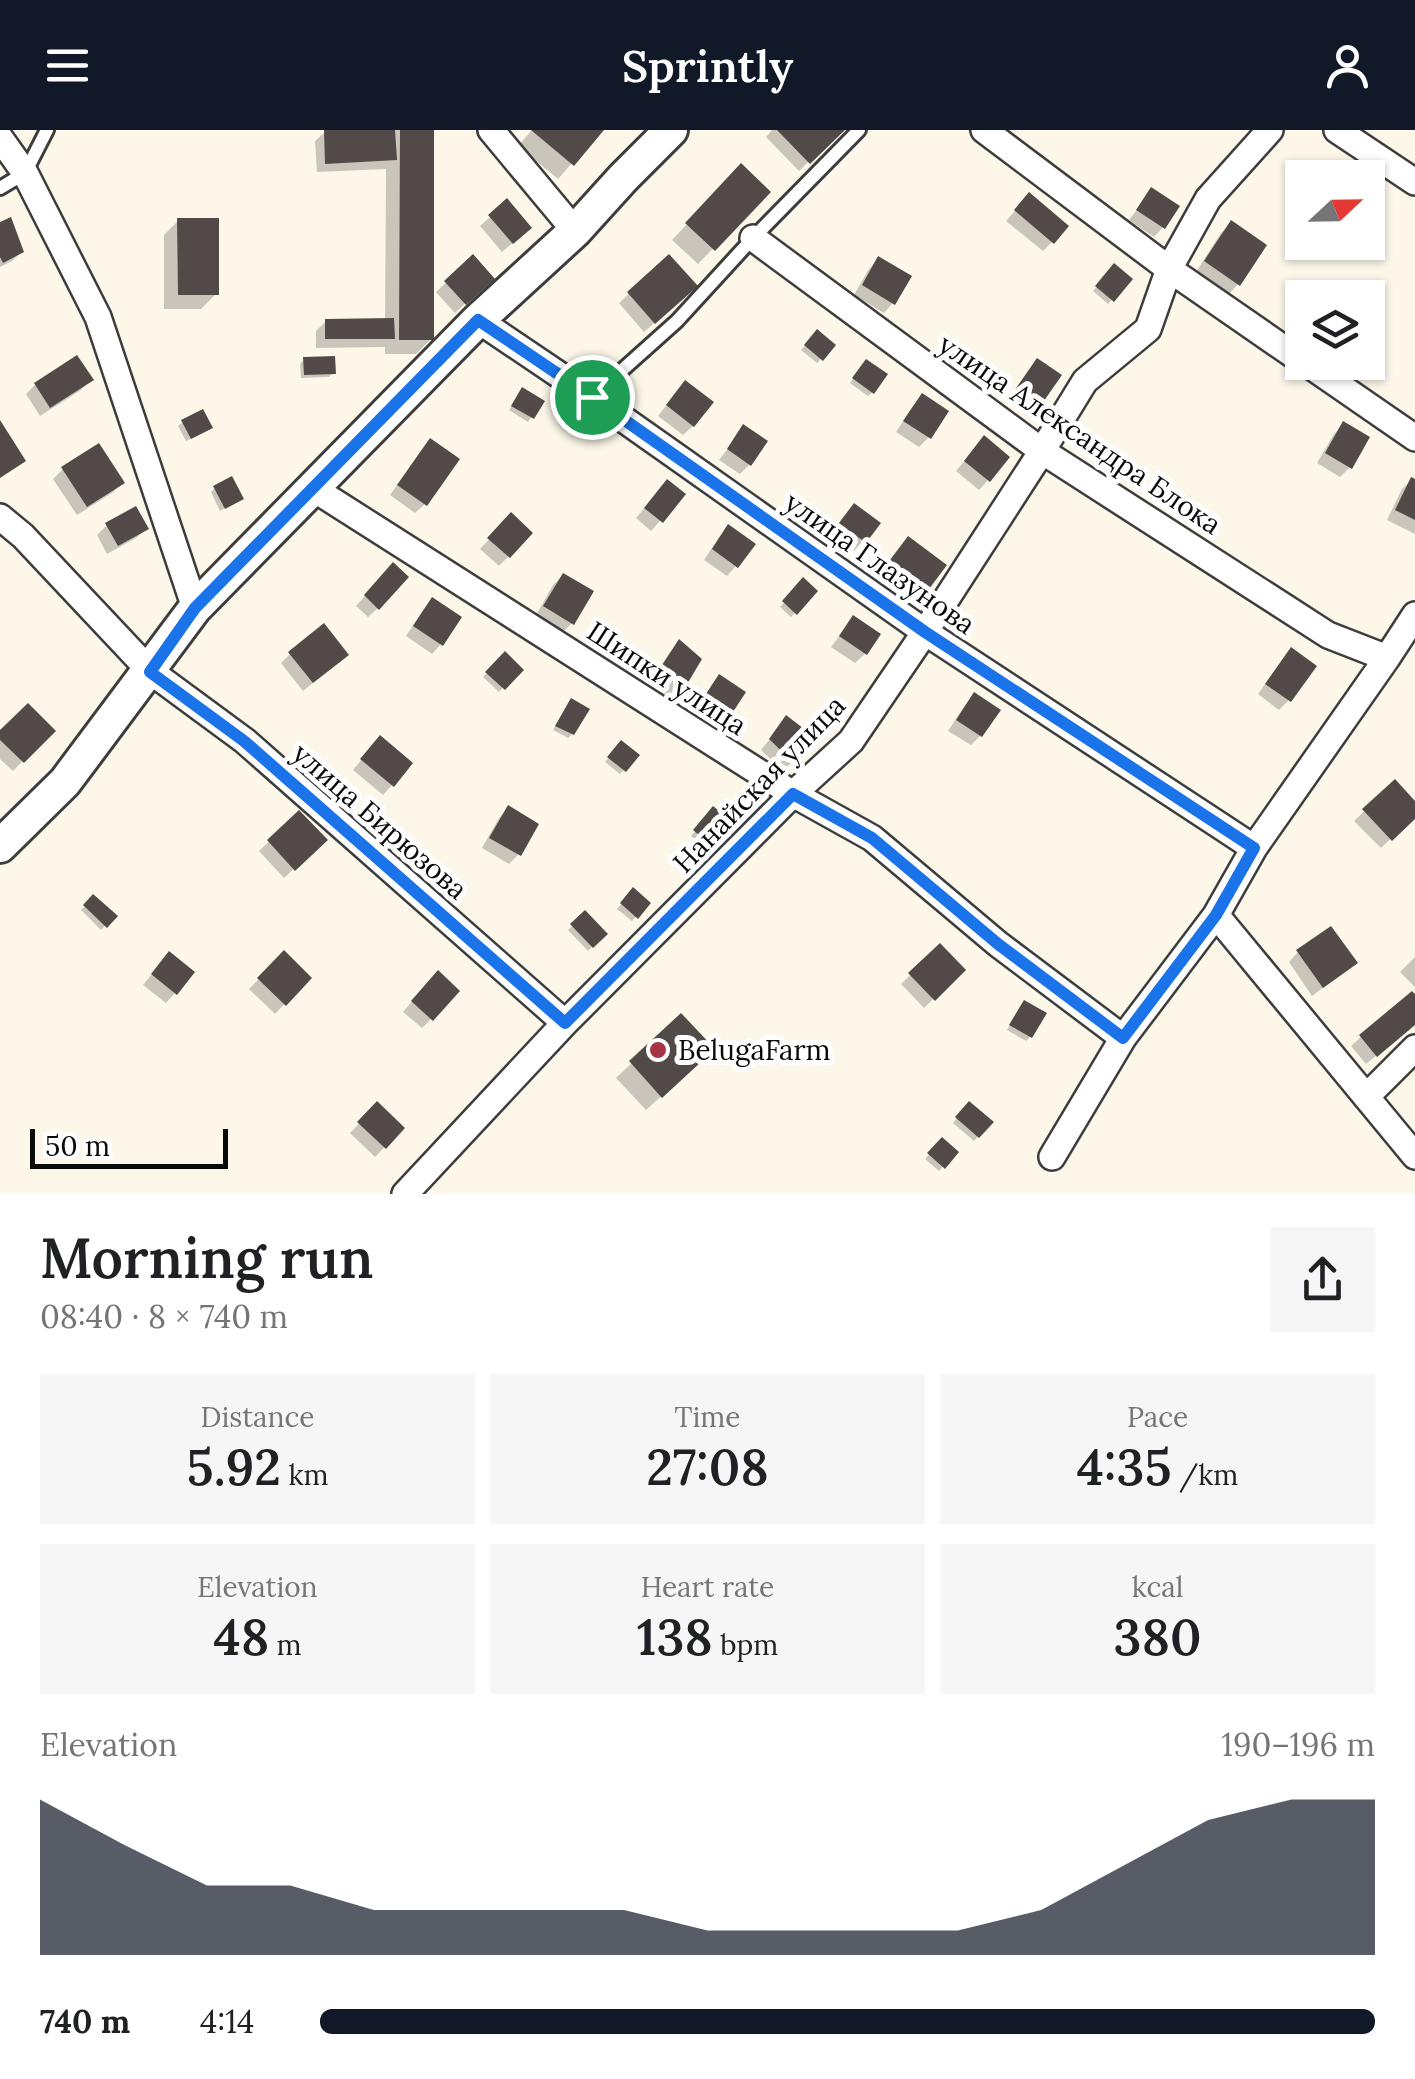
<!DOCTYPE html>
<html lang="en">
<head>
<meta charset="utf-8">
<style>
	:root { --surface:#fff; --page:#f6f6f6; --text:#202124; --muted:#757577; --accent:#111827 }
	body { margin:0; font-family:Lora,serif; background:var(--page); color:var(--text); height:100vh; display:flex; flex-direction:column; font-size:38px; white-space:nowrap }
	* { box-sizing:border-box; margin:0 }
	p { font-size:32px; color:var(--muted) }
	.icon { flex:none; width:55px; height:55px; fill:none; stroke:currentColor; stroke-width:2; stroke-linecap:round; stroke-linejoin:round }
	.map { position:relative; height:1064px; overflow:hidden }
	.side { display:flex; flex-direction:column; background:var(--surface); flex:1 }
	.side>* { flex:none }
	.needle { width:65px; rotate:68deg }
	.controls { position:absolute; left:1285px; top:30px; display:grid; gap:20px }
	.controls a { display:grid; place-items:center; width:100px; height:100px; border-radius:0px; background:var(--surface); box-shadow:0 2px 8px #0004; font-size:50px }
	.scale { position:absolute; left:30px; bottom:25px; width:198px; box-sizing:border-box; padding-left:10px; border:5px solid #0a0a0a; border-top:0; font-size:28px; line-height:35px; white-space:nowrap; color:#0a0a0a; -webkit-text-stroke:8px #fff; paint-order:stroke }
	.pin { position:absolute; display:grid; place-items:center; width:85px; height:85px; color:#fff; margin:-42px; border:5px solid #fff; border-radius:50%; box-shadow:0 2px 10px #0007 }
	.round { display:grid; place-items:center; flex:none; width:105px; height:105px; border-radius:0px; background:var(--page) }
	.overview { display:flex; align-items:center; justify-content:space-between; height:170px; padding:0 40px }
	h1 { font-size:55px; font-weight:600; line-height:75px }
	.stats { display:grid; grid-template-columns:repeat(3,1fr); gap:15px; height:170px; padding:10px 40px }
	.stats div { display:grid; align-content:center; border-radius:0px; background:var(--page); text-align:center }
	.stats b { font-size:50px; font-weight:600 }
	.stats small { font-size:28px; font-weight:400 }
	.stats p { font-size:28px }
	.chart { height:280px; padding:20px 40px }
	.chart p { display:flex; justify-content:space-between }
	.chart svg { width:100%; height:180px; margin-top:10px; fill:var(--accent); opacity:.7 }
	ul { padding:0 40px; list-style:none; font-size:32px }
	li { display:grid; grid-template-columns:160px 120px 1fr; align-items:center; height:75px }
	li i { height:25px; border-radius:12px; background:var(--accent) }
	header { display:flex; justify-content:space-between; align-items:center; height:130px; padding:0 40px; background:var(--accent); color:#fff; font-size:45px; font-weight:600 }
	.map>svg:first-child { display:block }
	.shadow { fill:#0003 }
	.building { fill:#514a48 }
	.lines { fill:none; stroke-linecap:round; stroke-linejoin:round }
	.service-casing { stroke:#3d3d3d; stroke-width:18 }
	.minor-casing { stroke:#3d3d3d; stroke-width:30 }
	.tertiary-casing { stroke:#3d3d3d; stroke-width:38 }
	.service { stroke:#fff; stroke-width:12 }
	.minor { stroke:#fff; stroke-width:25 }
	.tertiary { stroke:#fff; stroke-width:32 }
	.route-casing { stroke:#fff; stroke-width:20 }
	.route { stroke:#1a73e8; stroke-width:12 }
	.poi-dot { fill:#a73444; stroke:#fff; stroke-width:4 }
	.labels { text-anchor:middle; stroke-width:10; stroke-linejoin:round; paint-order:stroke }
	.street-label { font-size:28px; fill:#0a0a0a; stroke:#fff }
	.poi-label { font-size:28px; fill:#0a0a0a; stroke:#fff; text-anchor:start }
</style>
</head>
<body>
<header><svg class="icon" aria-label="menu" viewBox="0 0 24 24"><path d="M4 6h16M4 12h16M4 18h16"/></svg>Sprintly<svg class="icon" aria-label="person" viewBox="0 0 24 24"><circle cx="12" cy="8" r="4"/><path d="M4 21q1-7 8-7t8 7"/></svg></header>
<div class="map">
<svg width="1415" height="1064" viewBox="0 0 1415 1064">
	<rect width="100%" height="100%" fill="#fcf7e9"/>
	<!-- shadow -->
	<path class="shadow" d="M393 0V3L396 0H432L431 209 416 224H385V217L316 218V201L326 191H385L386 39 317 42 315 11 325 2Z
		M532 0H601L558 49 518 16Z
		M772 0H841L799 41 766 7Z
		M741 37 767 62 698 134 672 110Z
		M1152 60 1163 97 1154 107 1129 90Z
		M507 72 520 107 502 122 480 96Z
		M1020 75 1052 112 1043 121 1006 91Z
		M179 90 216 164 201 179H164V105Z
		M1231 94 1238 154 1229 164 1196 142 1221 103Z
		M0 95 21 122 12 131 0 137Z
		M473 127 492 148 455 183 436 162Z
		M669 127 685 166 644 202 619 173Z
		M878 130 893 173 884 183 854 165 869 139Z
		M1114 137 1129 150 1108 174 1093 161Z
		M817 202 833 216 817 233 801 220Z
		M304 230 333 243 329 247 301 248 300 234Z
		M1037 231 1058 246 1027 286 1006 271Z
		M862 236 873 262 868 266 850 253Z
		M90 250 81 260 40 286 26 264 35 255Z
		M676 263 693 296 683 305 658 286Z
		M518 265 541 272 528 292 509 280Z
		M922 266 929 307 919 317 896 302 913 276Z
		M183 292 205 301 186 311 178 296Z
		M1344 294 1350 337 1340 347 1317 333 1334 304Z
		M744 298 749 335 740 344 719 330Z
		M975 318 988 350 979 360 956 341Z
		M421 321 425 374 415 383 390 365Z
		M63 339 122 353 112 363 77 385 53 349Z
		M1412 350 1415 351V404L1387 390 1402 359Z
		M215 358 236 372 220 381 211 362Z
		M658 362 683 365 651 401 636 388Z
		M845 385 878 393 854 421 831 404Z
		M511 386 530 404 499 436 480 419Z
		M107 395 146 399 136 408 107 424 97 405Z
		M728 397 736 436 727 446 704 430 719 407Z
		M899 419 943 435 914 471 879 445Z
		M383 445 378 478 368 487 356 476Z
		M563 446 572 493 562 503 535 487 553 455Z
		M803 451 815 461 791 487 780 477Z
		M432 470 441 514 432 524 406 506 423 480Z
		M853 488 865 524 855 533 831 517Z
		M680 513 699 530 681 560 672 569 651 551 670 522Z
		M290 524 336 534 303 561 281 533Z
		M505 525 520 540 499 562 483 547Z
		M1282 530 1289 570 1279 580 1258 564Z
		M720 547 729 583 720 593 697 577Z
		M975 566 980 606 971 615 948 601 965 575Z
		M568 575 572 604 568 608 553 600Z
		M787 588 809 605 792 632 783 641 761 620Z
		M52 601 13 641 0 629V604Z
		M621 613 637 626 620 644 605 632Z
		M371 618 392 655 383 665 353 640Z
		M1395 652 1415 674V685L1381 718 1354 691Z
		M508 679 519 724 509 734 482 718 499 688Z
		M713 680 721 686 699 712 691 706Z
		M299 683 324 710 284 748 259 721Z
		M633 761 648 773 632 791 617 779Z
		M94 767 114 786 101 800 81 780Z
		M585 784 604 804 588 821 568 800Z
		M940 817 963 840 924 878 901 854Z
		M1298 822 1355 833 1312 866 1289 832Z
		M284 824 309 848 275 884 249 859Z
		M1415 827V857L1400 842Z
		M160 834 175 863 166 873 143 855Z
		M428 853 431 889 422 898 403 882Z
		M1415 868V894L1366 934 1351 916 1361 907Z
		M1020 877 1030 907 1026 911 1007 900Z
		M681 886 697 934 646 980 616 948Z
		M969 974 990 992 974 1011 953 993Z
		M377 975 402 999 375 1027 350 1003Z
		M942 1010 956 1022 939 1041 925 1029Z"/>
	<!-- building -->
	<path class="building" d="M324 0H395L397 30 325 34Z
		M400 0H434V210H399Z
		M531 0H604L574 36Z
		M777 0H845L810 34Z
		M741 33 771 62 715 121 685 93Z
		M1151 57 1180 76 1165 99 1136 80Z
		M1029 62 1069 96 1054 114 1014 80Z
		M507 68 532 98 513 114 488 85Z
		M11 87 24 122 3 133 0 127V92Z
		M177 88H219V165H178Z
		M1231 90 1267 115 1240 156 1204 131Z
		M473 124 495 149 466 175 444 151Z
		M669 124 698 156 655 194 627 162Z
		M878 126 912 146 895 175 862 155Z
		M1114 133 1133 149 1114 172 1095 156Z
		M394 188 395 209H325V189Z
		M817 199 836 215 823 231 804 215Z
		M77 225 94 250 50 278 34 253Z
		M335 226 336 244 304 245 303 227Z
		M1037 228 1062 245 1039 278 1014 261Z
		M866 229 888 244 874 264 852 248Z
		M685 250 714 272 694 297 666 275Z
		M522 257 545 271 534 289 511 276Z
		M922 263 949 281 931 309 903 291Z
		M203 279 213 298 191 309 181 290Z
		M0 290 26 331 0 348Z
		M1343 291 1370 307 1352 339 1325 323Z
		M743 294 768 311 751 336 727 319Z
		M984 305 1010 327 990 352 964 331Z
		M430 308 460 329 427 376 397 355Z
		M99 313 125 353 87 377 61 337Z
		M232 346 244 369 225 379 213 356Z
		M1411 347 1415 349V390L1395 380Z
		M667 349 686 364 663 393 644 378Z
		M854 373 881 393 866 413 839 393Z
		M136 376 149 399 118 416 105 393Z
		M511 382 533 403 510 428 487 408Z
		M728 394 756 414 738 438 712 419Z
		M908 406 947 435 926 463 887 434Z
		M393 432 409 447 379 480 364 465Z
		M563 443 594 461 574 495 543 476Z
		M803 447 818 461 797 485 782 471Z
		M432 467 462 487 443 516 413 496Z
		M853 485 881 504 867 525 839 506Z
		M324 493 349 525 313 553 288 522Z
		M679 509 702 529 683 561 659 540Z
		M1291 517 1317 536 1291 572 1265 554Z
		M505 521 524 540 505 560 485 542Z
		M719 544 746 562 731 585 704 567Z
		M974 562 1001 580 982 607 956 590Z
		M571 568 590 579 574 605 555 596Z
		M28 573 56 601 24 633 0 610V600Z
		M786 585 812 605 794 633 769 609Z
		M380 605 413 633 394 657 360 629Z
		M621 610 640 625 626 642 607 627Z
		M1395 649 1415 671V689L1392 711 1362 679Z
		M508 675 539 694 521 726 489 708Z
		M713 676 725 686 705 710 693 700Z
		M299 680 328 710 295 741 267 710Z
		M633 757 651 773 638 789 620 773Z
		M93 764 118 786 107 798 83 775Z
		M585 780 608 804 593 818 570 794Z
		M1331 796 1358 833 1323 858 1296 820Z
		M940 813 966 840 935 871 908 843Z
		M284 820 312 848 286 876 257 848Z
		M169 821 195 842 177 865 151 844Z
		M438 840 460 861 433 891 411 871Z
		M1412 861 1415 864V895L1377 927 1359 905Z
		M1024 870 1047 883 1032 908 1009 895Z
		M681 883 715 919 662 968 629 931Z
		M377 971 405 998 386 1019 357 992Z
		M969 971 994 992 979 1008 955 987Z
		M942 1007 959 1022 945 1039 927 1023Z"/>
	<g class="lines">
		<!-- service casing -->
		<g class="service-casing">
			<path id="service" d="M0 58 25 43 47 0
				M592 267 677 191 753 108 859 0"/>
		</g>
		<!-- minor casing -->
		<g class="minor-casing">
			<path id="minor" d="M491 0 575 101
				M984 0 1169 139 1302 231
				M1337 0 1415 52
				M0 8 25 43 98 187 195 478
				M753 108 1042 321 1328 505 1387 528
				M478 190 592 267 925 502 1254 718
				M1305 232 1415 308
				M314 359 793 664 872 708 998 814 1123 908
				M0 387 23 406 150 541 245 611 565 893
				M1216 785 1415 1026
				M1366 967 1415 918
				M1052 1027 1123 908 1216 785 1254 718 1387 528 1415 485
				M405 1064 565 893 793 664 851 611 925 502 1042 321 1085 251 1148 199 1169 139 1208 69 1270 0"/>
		</g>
		<!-- tertiary casing -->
		<g class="tertiary-casing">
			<path id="tertiary" d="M0 716 65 652 195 478 478 190 575 101 623 48 671 0"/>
		</g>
		<!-- service -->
		<use href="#service" class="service"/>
		<!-- minor -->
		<use href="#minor" class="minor"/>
		<!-- tertiary -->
		<use href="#tertiary" class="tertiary"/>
	</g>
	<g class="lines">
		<!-- route casing -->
		<g class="route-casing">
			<path id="route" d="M478 190 592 267 925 502 1254 718 1216 785 1123 908 998 814 872 708 793 664 565 893 244 611 150 542 195 478Z"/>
		</g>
		<!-- route -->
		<use href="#route" class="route"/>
	</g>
	<!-- markers -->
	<circle class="poi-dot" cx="658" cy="920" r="10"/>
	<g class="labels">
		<!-- street labels -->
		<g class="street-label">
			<text transform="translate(1080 304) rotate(34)" y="10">улица Александра Блока</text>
			<text transform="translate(880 433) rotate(35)" y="10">улица Глазунова</text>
			<text transform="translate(667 548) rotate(33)" y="10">Шипки улица</text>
			<text transform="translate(759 654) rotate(-46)" y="10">Нанайская улица</text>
			<text transform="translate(380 691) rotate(41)" y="10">улица Бирюзова</text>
		</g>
		<!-- poi labels -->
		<g class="poi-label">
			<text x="678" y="930">BelugaFarm</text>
		</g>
	</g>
</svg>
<div class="controls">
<a><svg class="needle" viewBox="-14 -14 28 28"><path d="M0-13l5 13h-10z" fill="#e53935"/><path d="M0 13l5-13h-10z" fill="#757577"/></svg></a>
<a><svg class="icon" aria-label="layers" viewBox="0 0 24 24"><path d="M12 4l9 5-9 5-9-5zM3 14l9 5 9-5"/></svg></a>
</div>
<div class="scale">50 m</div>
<div class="pin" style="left:592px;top:267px;background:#1e9e55"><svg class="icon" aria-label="arrive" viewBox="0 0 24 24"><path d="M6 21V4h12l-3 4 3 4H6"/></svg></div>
</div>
<section class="side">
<div class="overview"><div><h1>Morning run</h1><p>08:40 · 8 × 740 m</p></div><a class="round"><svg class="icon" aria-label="share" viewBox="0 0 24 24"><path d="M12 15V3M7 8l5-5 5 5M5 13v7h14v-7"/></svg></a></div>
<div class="stats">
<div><p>Distance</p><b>5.92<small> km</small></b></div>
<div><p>Time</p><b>27:08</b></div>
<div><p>Pace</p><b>4:35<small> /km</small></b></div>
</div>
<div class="stats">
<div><p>Elevation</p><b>48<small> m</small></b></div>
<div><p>Heart rate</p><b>138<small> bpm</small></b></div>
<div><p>kcal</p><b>380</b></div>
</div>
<div class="chart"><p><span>Elevation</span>190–196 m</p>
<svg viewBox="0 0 160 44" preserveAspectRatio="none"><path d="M0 44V6L10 17L20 27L30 27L40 33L50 33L60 33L70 33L80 38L90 38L100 38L110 38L120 33L130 22L140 11L150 6L160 6V44z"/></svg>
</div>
<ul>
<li><b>740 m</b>4:14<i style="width:100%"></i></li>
</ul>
</section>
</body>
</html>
